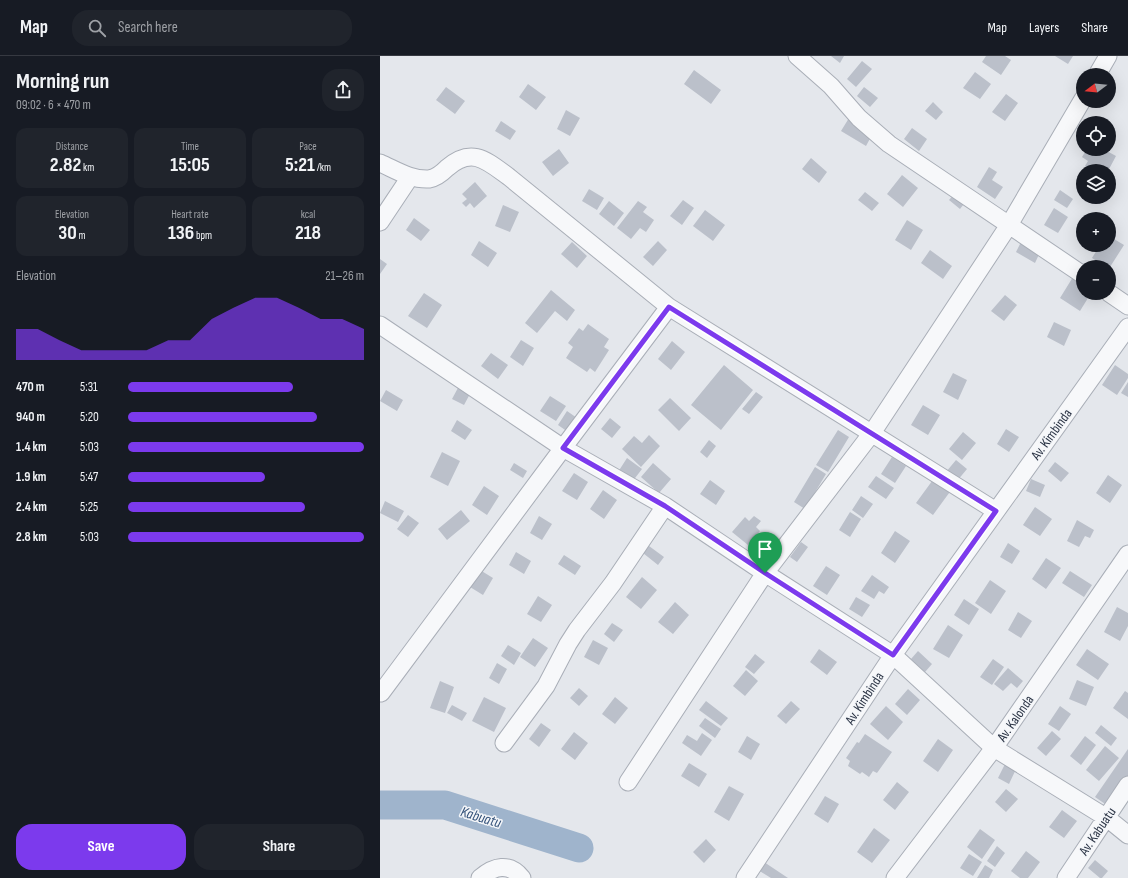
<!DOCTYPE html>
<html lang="en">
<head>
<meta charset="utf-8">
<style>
	:root { --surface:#171b24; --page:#20242c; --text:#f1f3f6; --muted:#9ea1a6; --line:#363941; --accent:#7c3aed }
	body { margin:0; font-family:"Sofia Sans Condensed",sans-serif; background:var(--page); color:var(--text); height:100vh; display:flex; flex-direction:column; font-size:15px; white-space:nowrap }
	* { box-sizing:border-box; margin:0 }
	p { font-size:13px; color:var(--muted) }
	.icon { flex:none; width:22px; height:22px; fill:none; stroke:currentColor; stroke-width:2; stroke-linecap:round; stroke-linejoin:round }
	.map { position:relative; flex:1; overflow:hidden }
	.drawer { display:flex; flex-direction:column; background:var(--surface); width:380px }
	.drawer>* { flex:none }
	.needle { width:26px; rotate:254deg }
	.controls { position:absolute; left:696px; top:12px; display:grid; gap:8px }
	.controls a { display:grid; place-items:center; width:40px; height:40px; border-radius:50%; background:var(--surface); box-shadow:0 4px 16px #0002; font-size:20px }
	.pin { position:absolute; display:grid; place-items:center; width:34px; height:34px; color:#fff; margin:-41px -17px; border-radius:50% 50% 50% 0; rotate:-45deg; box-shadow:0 0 4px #0007 }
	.pin .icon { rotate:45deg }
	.round { display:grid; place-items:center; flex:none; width:42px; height:42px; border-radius:16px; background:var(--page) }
	.overview { display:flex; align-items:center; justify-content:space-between; height:68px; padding:0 16px }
	h1 { font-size:22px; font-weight:700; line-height:30px }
	.metrics { display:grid; grid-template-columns:repeat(3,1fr); gap:6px; height:68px; padding:4px 16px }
	.metrics div { display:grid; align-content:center; border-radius:10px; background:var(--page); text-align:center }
	.metrics b { font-size:20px; font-weight:700 }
	.metrics small { font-size:11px; font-weight:400 }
	.metrics p { font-size:11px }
	.chart { height:112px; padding:8px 16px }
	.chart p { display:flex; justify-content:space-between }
	.chart svg { width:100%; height:72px; margin-top:4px; fill:var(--accent); opacity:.7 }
	.primary-button { display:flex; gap:8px; margin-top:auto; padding:8px 16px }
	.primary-button a { flex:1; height:46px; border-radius:16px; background:var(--accent); color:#fff; font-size:16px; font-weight:700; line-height:46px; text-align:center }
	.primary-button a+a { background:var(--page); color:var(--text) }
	ul { padding:0 16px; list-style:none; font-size:13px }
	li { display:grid; grid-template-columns:64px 48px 1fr; align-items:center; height:30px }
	li i { height:10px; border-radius:5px; background:var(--accent) }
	header { display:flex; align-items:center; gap:24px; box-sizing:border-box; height:56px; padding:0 20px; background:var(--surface); border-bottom:1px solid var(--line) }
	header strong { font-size:19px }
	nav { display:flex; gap:22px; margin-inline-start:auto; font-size:14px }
	.search { width:280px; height:36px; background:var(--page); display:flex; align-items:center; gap:10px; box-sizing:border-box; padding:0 14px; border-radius:16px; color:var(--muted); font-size:15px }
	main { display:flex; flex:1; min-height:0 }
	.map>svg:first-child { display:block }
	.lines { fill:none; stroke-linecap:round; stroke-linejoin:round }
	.river { stroke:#9fb4cc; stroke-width:29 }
	.building { fill:#bbc0ca }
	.minor-casing { stroke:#a9aeb7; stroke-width:19 }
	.minor { stroke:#f7f8fa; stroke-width:17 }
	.route-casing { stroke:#fff; stroke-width:8 }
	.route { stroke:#7c3aed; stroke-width:5 }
	.labels { text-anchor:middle; stroke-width:3; stroke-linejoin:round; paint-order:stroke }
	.street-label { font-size:14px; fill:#2b3445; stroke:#f4f6f9 }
	.water-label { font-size:15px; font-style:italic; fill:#34527a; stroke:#f4f6f9 }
</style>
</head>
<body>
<header>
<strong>Map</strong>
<div class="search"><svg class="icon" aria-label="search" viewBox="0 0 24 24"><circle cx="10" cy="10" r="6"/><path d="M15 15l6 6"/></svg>Search here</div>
<nav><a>Map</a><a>Layers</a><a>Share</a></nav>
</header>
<main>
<section class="drawer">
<div class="overview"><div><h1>Morning run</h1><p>09:02 · 6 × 470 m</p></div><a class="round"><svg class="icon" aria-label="share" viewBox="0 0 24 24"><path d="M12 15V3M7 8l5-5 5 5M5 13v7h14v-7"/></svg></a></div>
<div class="metrics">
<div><p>Distance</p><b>2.82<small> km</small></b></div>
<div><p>Time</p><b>15:05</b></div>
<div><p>Pace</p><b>5:21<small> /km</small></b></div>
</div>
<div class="metrics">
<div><p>Elevation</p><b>30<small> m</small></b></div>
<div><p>Heart rate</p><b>136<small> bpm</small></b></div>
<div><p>kcal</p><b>218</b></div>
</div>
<div class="chart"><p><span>Elevation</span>21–26 m</p>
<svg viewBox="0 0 160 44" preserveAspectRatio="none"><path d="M0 44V25L10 25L20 32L30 38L40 38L50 38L60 38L70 32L80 32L90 19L100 12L110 6L120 6L130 12L140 19L150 19L160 25V44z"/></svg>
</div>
<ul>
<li><b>470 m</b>5:31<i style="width:70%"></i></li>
<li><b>940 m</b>5:20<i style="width:80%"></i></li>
<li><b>1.4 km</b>5:03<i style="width:100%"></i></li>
<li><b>1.9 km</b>5:47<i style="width:58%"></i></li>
<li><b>2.4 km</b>5:25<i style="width:75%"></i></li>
<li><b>2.8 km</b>5:03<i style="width:100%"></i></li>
</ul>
<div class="primary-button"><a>Save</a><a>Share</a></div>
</section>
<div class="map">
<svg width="748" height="822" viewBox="0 0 748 822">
	<rect width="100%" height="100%" fill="#e4e7ec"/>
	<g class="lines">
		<!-- river -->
		<path class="river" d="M0 749H65L199 792"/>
	</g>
	<!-- building -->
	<path class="building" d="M451 0H464L460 7Z
		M606 0H625L631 4 621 19 602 6Z
		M675 0H693L688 8Z
		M482 5 492 13 476 31 467 23Z
		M314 14 341 34 331 48 304 28Z
		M595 16 611 28 600 43 583 32Z
		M148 28 166 41 156 54 139 41Z
		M66 31 85 45 75 58 56 44Z
		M484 31 498 42 490 51 477 40Z
		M626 38 638 47 625 65 612 56Z
		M553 46 563 56 556 64 545 55Z
		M186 54 200 62 190 80 177 73Z
		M469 62 493 77 486 90 461 75Z
		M121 65 136 75 130 84 115 75Z
		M532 72 547 83 539 95 524 83Z
		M179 93 189 107 173 120 162 106Z
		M707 93H723L736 100 728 115 720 112 718 115H713L705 110 708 105 702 101Z
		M431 102 447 116 439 127 422 113Z
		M609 111 617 116 612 124 623 131 615 143 597 131Z
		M522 119 538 132 523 151 507 138Z
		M95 126 107 140 94 152 90 147 86 151 82 147 87 143 82 138Z
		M209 133 224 142 217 154 202 145Z
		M680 134 693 143 687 152 674 144Z
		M485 136 499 147 492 155 478 144Z
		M576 136 587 144 580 153 569 144Z
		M303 144 314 152 302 169 290 160Z
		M229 145 244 157 234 170 219 158Z
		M258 145 267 151 263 156 274 164 266 176 260 172 251 183 237 172Z
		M123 149 139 156 130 176 115 170Z
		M674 152 688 161 678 177 664 169Z
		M325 154 345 169 333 185 313 170Z
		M34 162 50 174 41 185 26 174Z
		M527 164 543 174 531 194 515 184Z
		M729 180 744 189 730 211H726L712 202 720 189H729Z
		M643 182 662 192 655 207 636 196Z
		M99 185 117 197 108 211 91 199Z
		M278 185 287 194 273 210 263 201Z
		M192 186 207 200 197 212 181 198Z
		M550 194 572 210 563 223 541 207Z
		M0 203 7 208 0 218Z
		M693 221 703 227V237H707L705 240 708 242 700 255 680 242Z
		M171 234 195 254 187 265 175 255 157 277 145 267Z
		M44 237 62 249 47 272 28 260Z
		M625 239 637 249 624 265 611 255Z
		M674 266 691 274 684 290 667 281Z
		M208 268 229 283 224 291 229 294 215 316 210 312 207 316 186 302 193 291 188 287 199 272 203 275Z
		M141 284 154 292 143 310 130 301Z
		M292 285 305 296 291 314 278 303Z
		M111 297 128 309 118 323 101 310Z
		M344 309 373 334 341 374 311 349Z
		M735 309 748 318V322L737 339 722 329Z
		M573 317 587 324 578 344 563 336Z
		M748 326V341L741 337Z
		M79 330 91 336 84 349 72 343Z
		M6 334 23 344 17 355 0 345Z
		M376 336 383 341 369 358 362 353Z
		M170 340 186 350 176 365 160 355Z
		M290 342 311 362 299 375 278 354Z
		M543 349 560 359 548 379 531 369Z
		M187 355 197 362 188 376 178 369Z
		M230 362 241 371 232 382 221 373Z
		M77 364 92 374 85 384 71 375Z
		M626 373 639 381 629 396 617 388Z
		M458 374 469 381 448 416 436 409Z
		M583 376 596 387 582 404 569 393Z
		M269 379 280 390 261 411 242 393 254 380 262 387Z
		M329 384 336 390 327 402 320 396Z
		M62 396 80 405 68 430 50 421Z
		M512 401 526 410 515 427 501 418Z
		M247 402 262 413 252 426 238 416Z
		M576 404 587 413 577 425 566 416Z
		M675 406 689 417 681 426 668 415Z
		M134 407 147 415 143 422 130 414Z
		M273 407 291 423 279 437 261 421Z
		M435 411 446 418 425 453 414 446Z
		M194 417 208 426 197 444 182 435Z
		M728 419 742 429 730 447 716 437Z
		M496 420 514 432 506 443 488 431Z
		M555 421 572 433 553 459 536 447Z
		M651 423 665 429 660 441 646 435Z
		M330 424 345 435 336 449 320 438Z
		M104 430 119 440 107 459 92 449Z
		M223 434 237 444 224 463 210 453Z
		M481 440 493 448 483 462 472 454Z
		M5 445 24 455 18 466 0 457Z
		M655 451 672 463 660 480 643 469Z
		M81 454 90 465 67 484 58 473Z
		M470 456 481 463 470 481 459 474Z
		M28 459 39 467 28 481 17 473Z
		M159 460 172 468 162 484 150 477Z
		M374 460 381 465 376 471 380 475 368 489 352 476 365 461 369 465Z
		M697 464 714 474 710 482 705 480 699 491 687 485Z
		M515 475 530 485 515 507 501 497Z
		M421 486 428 491 417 506 410 501Z
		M628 487 640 495 632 508 620 501Z
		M269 490 284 501 278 509 263 497Z
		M136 496 151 505 144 518 129 509Z
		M184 499 201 510 195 519 178 508Z
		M666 502 681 512 666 533 652 523Z
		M446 510 460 519 447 539 433 530Z
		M100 514 113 522 103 539 90 531Z
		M690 515 712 529 704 541 682 527Z
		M492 519 509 531 504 538 499 535 494 543 481 535Z
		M262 521 277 534 261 553 246 541Z
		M610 524 626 535 611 558 595 547Z
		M158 540 172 549 161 566 147 558Z
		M476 541 490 549 482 561 469 553Z
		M584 543 599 553 589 569 574 559Z
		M295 546 309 559 293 578 278 566Z
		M737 551 748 557V570L740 585 724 576Z
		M638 556 652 565 641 582 628 574Z
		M232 567 243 574 234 586 224 578Z
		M568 569 583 579 569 602 553 593Z
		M153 582 168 592 155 611 140 601Z
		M213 584 228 592 219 609 204 601Z
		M128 589 141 597 134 609 121 600Z
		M439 593 457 606 447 619 430 606Z
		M707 593 729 608 718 624 696 609Z
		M538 595 552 608 545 616 531 603Z
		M375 598 385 606 374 618 365 611Z
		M613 603 624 611 612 629 600 621Z
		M117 607 127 613 119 628 109 622Z
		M628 612 643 625 637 632 631 627 623 635 614 628Z
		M366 614 378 625 365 640 353 630Z
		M697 624 714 631 706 650 689 643Z
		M60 625 74 631 65 657 50 652Z
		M199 632 208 640 199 650 190 642Z
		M528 633 540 644 527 659 515 648Z
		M745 635 748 637V663L733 652Z
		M104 641 126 652 114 676 92 665Z
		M235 641 248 652 235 668 222 658Z
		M326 645 348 662 341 670 319 654Z
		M411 645 420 653 406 668 397 660Z
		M72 649 87 657 82 665 67 657Z
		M506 650 523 666 508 684 490 668Z
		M680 650 691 658 679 675 668 668Z
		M325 662 341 673 335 682 319 670Z
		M161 667 171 674 159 691 149 683Z
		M721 669 737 682 731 690 715 677Z
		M672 675 681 683 666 700 657 692Z
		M194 676 208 687 195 704 181 693Z
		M322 677 332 684 321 700 302 687 307 679 317 685Z
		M485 678 512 696 497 717 493 715 489 721 482 716 480 718 468 710 470 705 466 702 477 686 479 687Z
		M367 680 380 688 371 704 358 696Z
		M705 680 716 689 701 709 690 700Z
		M558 683 573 694 558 716 543 705Z
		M725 690 739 702 719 725 706 714Z
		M748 693V720L728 750 715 741Z
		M626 706 637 711 629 728 618 722Z
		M309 707 327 718 319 731 301 720Z
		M517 726 529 736 515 754 503 744Z
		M349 730 364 738 349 765 334 756Z
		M626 733 638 743 626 756 615 746Z
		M445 740 459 748 448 767 434 758Z
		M682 754 697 765 684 782 669 771Z
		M494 772 510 784 492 807 477 796Z
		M600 773 615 784 602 803 587 791Z
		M326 783 336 794 324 807 313 796Z
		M617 790 625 797 615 811 607 805Z
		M646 795 660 806 648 822H640L631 815Z
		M589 798 602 806 593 820 580 812Z
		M715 804 728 815 722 822H720L708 812Z
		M384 806 408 822H391L378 814Z
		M605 809 613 814 609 822H597Z"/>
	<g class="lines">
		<!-- minor casing -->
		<g class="minor-casing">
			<path id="minor" d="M417 0 451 30 479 62 509 88 703 219
				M717 19 728 0
				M0 107C16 114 31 124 49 123 56 122 63 116 67 112 92 90 107 105 129 121L289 251 616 455
				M0 166 30 121
				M729 237 748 250
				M0 269 183 392 285 450 385 517 513 599 614 692 727 762 748 779
				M1 637 183 392 289 251
				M124 687 166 630 188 588 197 574 233 527 285 450
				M248 726 385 517 492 377 629 169 703 43
				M100 822C114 810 129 806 142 822
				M365 822 513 599 748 271
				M515 822 614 692 748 498
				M686 822 748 729"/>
		</g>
		<!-- minor -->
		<use href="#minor" class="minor"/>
	</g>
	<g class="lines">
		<!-- route casing -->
		<g class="route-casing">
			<path id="route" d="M289 251 616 455 513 599 385 517 285 450 183 392Z"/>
		</g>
		<!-- route -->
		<use href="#route" class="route"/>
	</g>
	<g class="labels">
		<!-- street labels -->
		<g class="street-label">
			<text transform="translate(671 378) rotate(-54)" y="5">Av. Kimbinda</text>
			<text transform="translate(484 642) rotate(-57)" y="5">Av. Kimbinda</text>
			<text transform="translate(635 662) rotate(-55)" y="5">Av. Kalonda</text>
			<text transform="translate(717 775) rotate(-56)" y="5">Av. Kabuatu</text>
		</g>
		<!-- water labels -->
		<g class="water-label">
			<text transform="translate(101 761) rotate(17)" y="5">Kabuatu</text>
		</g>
	</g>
</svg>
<div class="controls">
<a><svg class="needle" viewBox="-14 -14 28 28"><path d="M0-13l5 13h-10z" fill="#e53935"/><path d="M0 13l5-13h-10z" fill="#9ea1a6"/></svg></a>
<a><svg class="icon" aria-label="locate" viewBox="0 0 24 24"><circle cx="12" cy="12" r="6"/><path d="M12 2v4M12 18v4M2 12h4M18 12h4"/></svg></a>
<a><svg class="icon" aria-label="layers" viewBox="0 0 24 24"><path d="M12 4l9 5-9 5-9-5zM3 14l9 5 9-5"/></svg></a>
<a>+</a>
<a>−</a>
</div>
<div class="pin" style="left:385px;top:517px;background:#1e9e55"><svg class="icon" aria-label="arrive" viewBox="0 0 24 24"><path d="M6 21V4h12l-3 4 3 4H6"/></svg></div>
</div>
</main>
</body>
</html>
